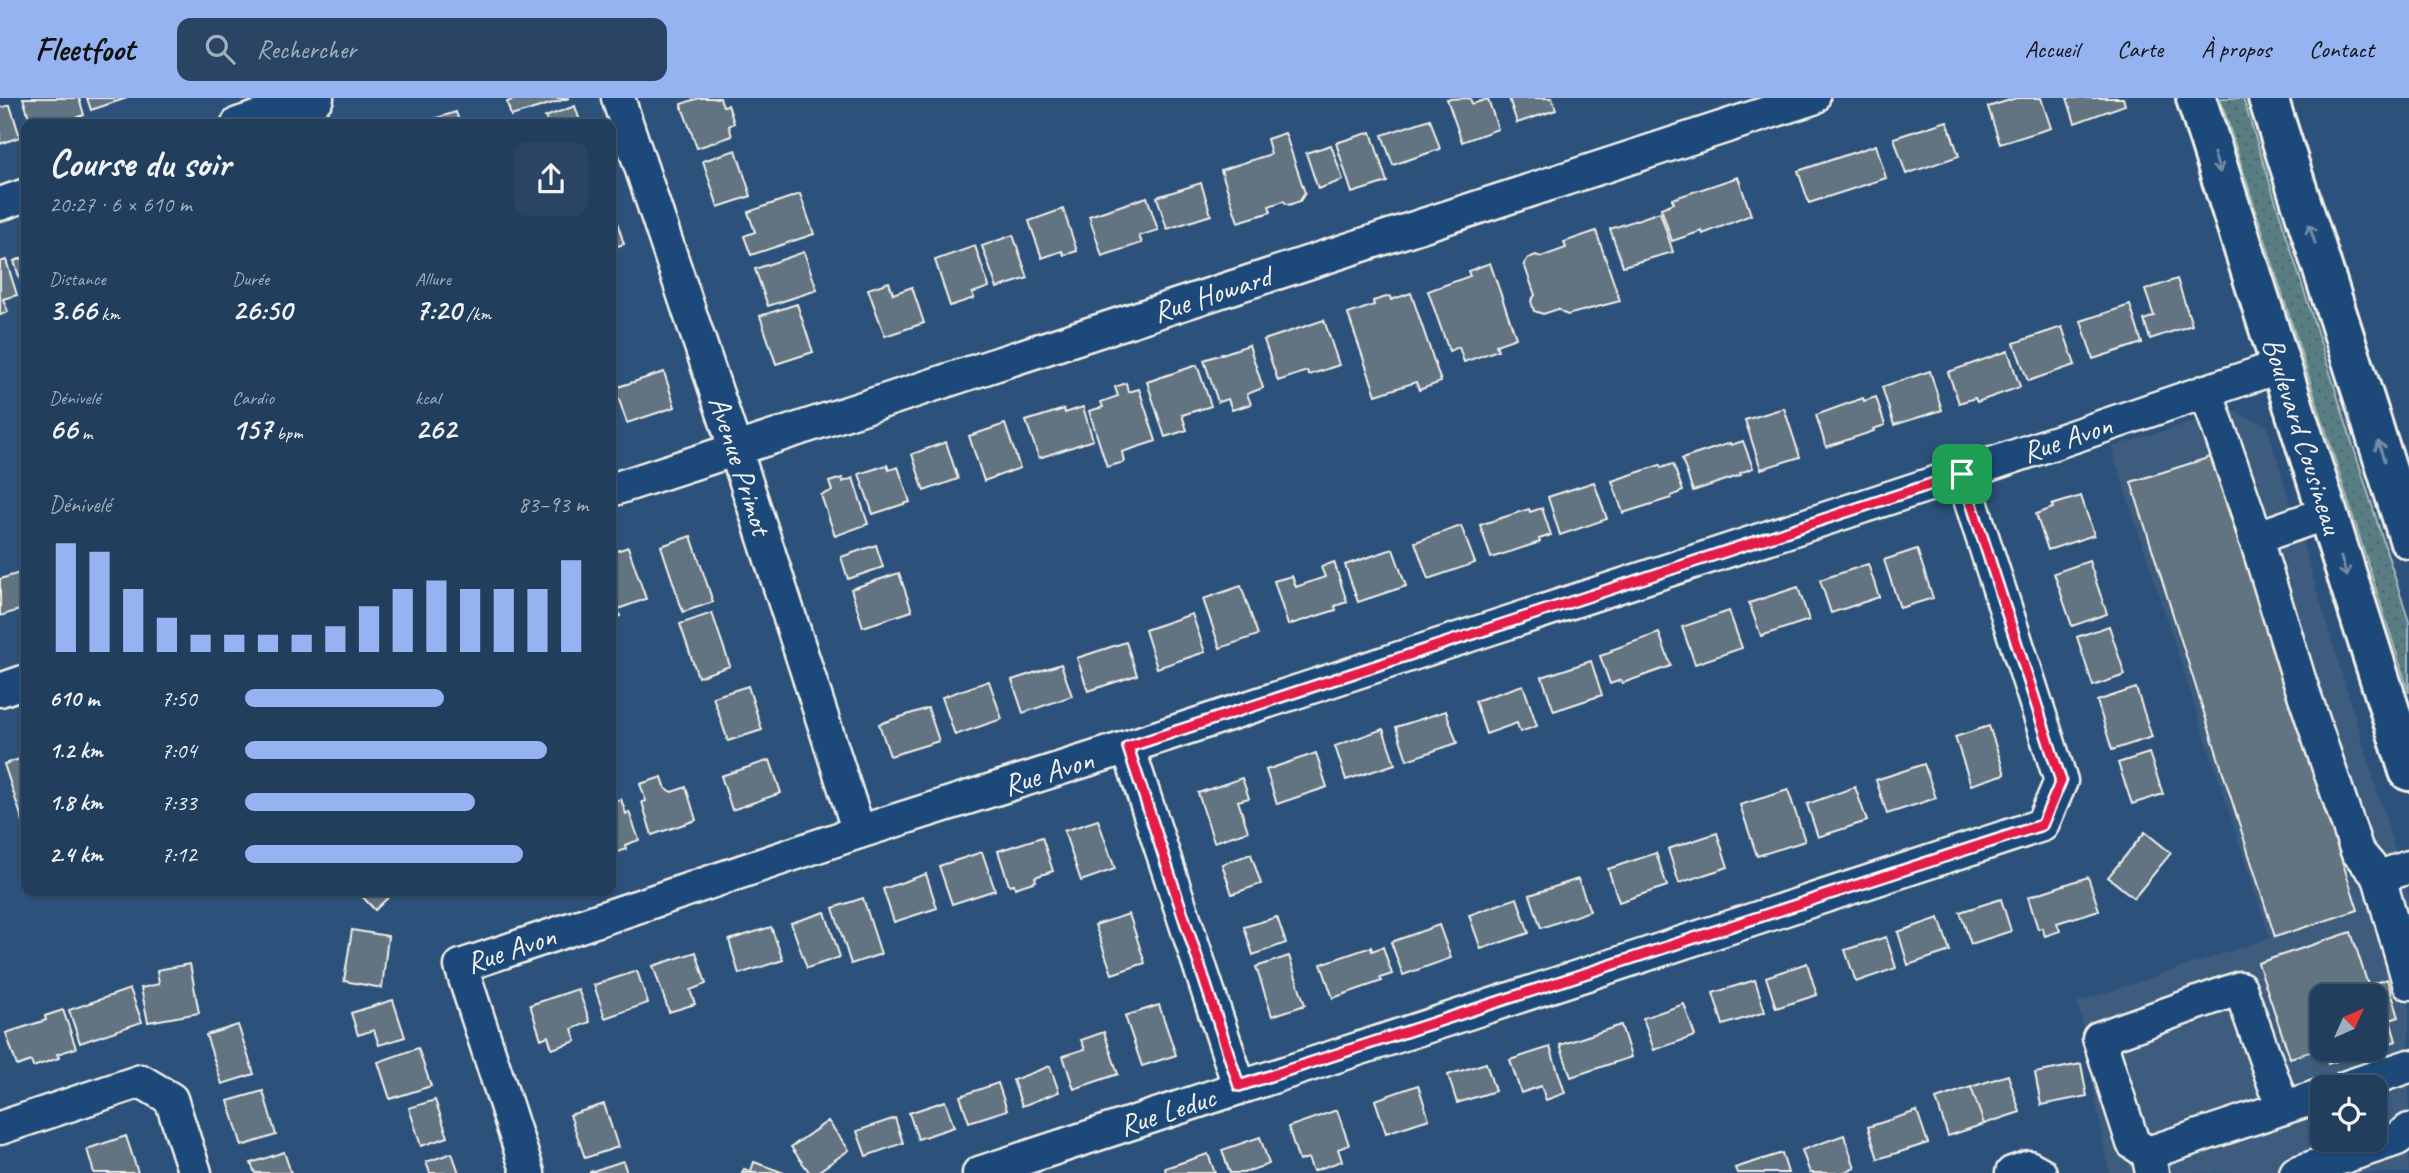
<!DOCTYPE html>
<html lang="fr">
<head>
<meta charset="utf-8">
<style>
	:root { --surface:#213e5d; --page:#294563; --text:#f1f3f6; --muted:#a2aebc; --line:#3e5772; --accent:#95b2f1 }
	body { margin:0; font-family:Caveat,sans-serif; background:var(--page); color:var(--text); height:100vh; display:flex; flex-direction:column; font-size:26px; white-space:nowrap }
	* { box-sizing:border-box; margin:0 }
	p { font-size:23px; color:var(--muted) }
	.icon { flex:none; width:38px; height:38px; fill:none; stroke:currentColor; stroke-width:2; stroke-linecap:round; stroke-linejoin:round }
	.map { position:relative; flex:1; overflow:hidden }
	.details { position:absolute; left:21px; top:21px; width:595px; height:777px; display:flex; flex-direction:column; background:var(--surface); border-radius:14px; box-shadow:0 2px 5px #0004,0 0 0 2px var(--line) }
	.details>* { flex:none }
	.needle { width:46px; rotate:45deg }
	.controls { position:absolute; left:2310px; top:886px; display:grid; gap:14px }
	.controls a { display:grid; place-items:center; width:77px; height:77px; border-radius:14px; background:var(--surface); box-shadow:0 2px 5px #0004,0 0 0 2px var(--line); font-size:35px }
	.pin { position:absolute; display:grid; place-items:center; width:60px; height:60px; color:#fff; margin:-30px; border-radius:14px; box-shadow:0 4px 10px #0006 }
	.round { display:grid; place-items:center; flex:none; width:74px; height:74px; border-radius:14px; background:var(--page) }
	.head { display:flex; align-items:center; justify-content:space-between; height:119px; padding:0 28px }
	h1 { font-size:38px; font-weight:600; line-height:52px }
	.figures { display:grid; grid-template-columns:repeat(3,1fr); gap:10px; height:119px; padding:7px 28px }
	.figures div { display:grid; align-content:center }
	.figures b { font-size:30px; font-weight:600 }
	.figures small { font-size:19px; font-weight:400 }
	.figures p { font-size:19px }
	.chart { height:196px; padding:14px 28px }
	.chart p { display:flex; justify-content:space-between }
	.chart svg { width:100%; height:126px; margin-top:7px; stroke:var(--accent); stroke-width:6 }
	ul { padding:0 28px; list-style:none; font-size:23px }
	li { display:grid; grid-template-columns:112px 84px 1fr; align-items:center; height:52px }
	li i { height:18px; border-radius:9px; background:var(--accent) }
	header { display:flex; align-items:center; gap:42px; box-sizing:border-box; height:98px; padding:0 35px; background:var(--accent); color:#111 }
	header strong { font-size:33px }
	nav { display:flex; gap:38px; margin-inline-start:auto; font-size:24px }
	.search { width:490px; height:63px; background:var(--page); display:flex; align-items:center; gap:18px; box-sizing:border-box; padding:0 24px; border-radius:14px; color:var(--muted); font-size:26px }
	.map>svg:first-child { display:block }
	.built { fill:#3c5c7e; fill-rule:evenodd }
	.grass { fill:url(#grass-dots); stroke:#a6b8b6; stroke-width:2 }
	.building { fill:#627382; stroke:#f4f1e8; stroke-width:2 }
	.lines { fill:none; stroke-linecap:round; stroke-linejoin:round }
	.minor-casing { stroke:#f4f1e8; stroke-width:37 }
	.major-casing { stroke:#f4f1e8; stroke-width:44 }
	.minor { stroke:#1f4a7a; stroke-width:32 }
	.major { stroke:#1f4a7a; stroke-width:38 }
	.oneway { stroke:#748da6 }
	.route-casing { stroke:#fff; stroke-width:14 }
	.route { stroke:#e11d48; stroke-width:9 }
	.labels { text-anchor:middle; stroke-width:6; stroke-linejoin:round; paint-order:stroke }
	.street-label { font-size:30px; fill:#f4f1e8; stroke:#1f4a7a }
</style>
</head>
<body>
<header>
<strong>Fleetfoot</strong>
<div class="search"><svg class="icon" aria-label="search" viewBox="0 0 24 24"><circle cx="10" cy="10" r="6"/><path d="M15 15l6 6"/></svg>Rechercher</div>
<nav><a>Accueil</a><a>Carte</a><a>À propos</a><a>Contact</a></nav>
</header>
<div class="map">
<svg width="2409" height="1075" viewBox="0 0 2409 1075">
	<defs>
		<pattern id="grass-dots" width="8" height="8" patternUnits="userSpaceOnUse" patternTransform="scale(1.75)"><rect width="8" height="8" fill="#597e84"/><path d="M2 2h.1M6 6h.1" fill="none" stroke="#526668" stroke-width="1.8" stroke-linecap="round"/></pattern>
	</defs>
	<rect width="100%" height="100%" fill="#2c527c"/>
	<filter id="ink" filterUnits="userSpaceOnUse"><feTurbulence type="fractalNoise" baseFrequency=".0143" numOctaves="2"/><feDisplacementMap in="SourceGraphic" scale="14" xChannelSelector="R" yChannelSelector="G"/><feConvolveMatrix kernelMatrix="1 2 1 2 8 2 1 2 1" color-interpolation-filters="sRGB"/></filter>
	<g filter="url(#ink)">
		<!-- built -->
		<path class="built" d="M2231 312 2267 328 2409 798V1075H2109L2078 904 2270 840 2111 349ZM2322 898H2375V950H2322ZM2322 989H2375V1041H2322Z"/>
		<!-- grass -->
		<path class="grass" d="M2220 0H2243L2409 524V595Z"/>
		<!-- building -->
		<path class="building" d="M23 0H79L84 17 55 26H31Z
			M87 0H127L91 12Z
			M518 0H569L511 18 507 4Z
			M699 0H720L723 8 728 7 734 25 729 28 732 38 697 50 681 6Z
			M1470 0 1472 6 1488 1 1498 31 1462 44 1447 1Z
			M1509 0H1552L1556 12 1517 25Z
			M2016 0H2041L2051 30 2000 46 1988 9Z
			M2067 0H2123L2125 7 2075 25Z
			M10 7 20 39 0 46V10Z
			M575 8 581 26H548L545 19Z
			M456 14 460 26H418Z
			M1430 21 1440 51 1393 67 1382 37Z
			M1947 23 1959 58 1906 76 1894 40Z
			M1371 34 1387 84 1352 95 1336 45Z
			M1285 35 1305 95 1300 103 1289 107 1283 103 1269 108 1271 114 1238 124 1221 72 1271 56 1267 41Z
			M1331 47 1343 82 1318 91 1306 55Z
			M1876 47 1886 80 1809 105 1798 73Z
			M736 52 751 98 718 109 703 63Z
			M1738 79 1751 117 1703 136 1702 133 1672 143 1661 110 1674 105 1672 101Z
			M1201 85 1211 117 1167 131 1157 99Z
			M800 96 814 136 751 157 744 138 755 134 748 114Z
			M1147 99 1158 132 1139 138 1142 145 1102 158 1089 118Z
			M611 105 624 146 611 150Z
			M1063 111 1077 153 1064 157 1062 153 1042 160 1029 123Z
			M1660 114 1673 154 1623 168 1610 131Z
			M1596 133 1620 203 1567 217 1558 211 1543 216 1534 213 1531 203 1535 197 1524 166 1528 160 1536 157 1541 159 1566 150 1564 144Z
			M1013 137 1028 180 997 190 982 148Z
			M975 148 989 189 972 195 974 200 950 208 935 162Z
			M804 154 817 192 768 208 755 171Z
			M26 159V200L14 163Z
			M6 162 17 197 3 201 8 214 0 217V164Z
			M1490 165 1516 240 1496 247 1498 252 1464 264 1459 249 1449 253 1428 193 1470 178 1468 173Z
			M2177 181 2192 227 2150 241 2144 222 2154 218 2145 192Z
			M889 184 893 196 912 189 924 225 885 238 868 191Z
			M1411 195 1441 284 1419 292 1416 284 1376 297 1348 216 1374 207 1373 203 1390 198 1391 202Z
			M797 206 813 254 776 266 760 218Z
			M2130 207 2142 245 2093 261 2081 223Z
			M1324 222 1339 267 1309 277 1307 273 1278 283 1264 242Z
			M2062 229 2075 267 2028 283 2014 245Z
			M1249 247 1263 290 1247 296 1251 306 1232 312 1228 301 1218 304 1204 262Z
			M2008 253 2020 289 1977 304 1975 300 1959 305 1948 274Z
			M1197 267 1211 308 1182 317 1187 332 1165 339 1147 284Z
			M1930 273 1942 312 1894 327 1882 289Z
			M664 274 675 309 627 325 615 290Z
			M1126 285 1128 294 1139 291 1156 343 1122 354 1124 364 1107 369 1089 313 1103 309 1101 304 1118 298 1115 289Z
			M1876 299 1885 327 1873 331 1874 333 1826 349 1816 317 1863 300 1864 303Z
			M1083 309 1093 342 1039 360 1026 323 1064 311 1065 315Z
			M1784 310 1800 359 1761 371 1745 322Z
			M1005 326 1020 370 984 383 969 338Z
			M1743 343 1753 370 1740 375 1741 377 1693 393 1682 361 1730 345 1731 347Z
			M946 344 958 381 924 393 912 356Z
			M2211 359 2358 812 2275 839 2131 384Z
			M1673 366 1683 393 1671 398V400L1623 415 1612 383 1660 367 1661 370Z
			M887 367 889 372 898 369 910 404 873 416 859 376Z
			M842 380 843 384 853 380 868 426 835 438 821 397 832 393 829 384Z
			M1594 384 1607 421 1560 437 1548 399Z
			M2081 398 2094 437 2048 452 2036 416 2053 410 2052 407Z
			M1542 410 1551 437 1539 441 1540 444 1491 460 1480 427 1529 411 1530 414Z
			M1461 428 1475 465 1428 481 1415 444Z
			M691 438 713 504 683 514 661 448Z
			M876 447 883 469 848 481 841 459Z
			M628 449 646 501 618 511 620 518 611 521V455Z
			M1393 451 1406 488 1358 504 1345 467Z
			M1917 451 1933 500 1900 510 1884 462Z
			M2089 463 2107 516 2072 528 2054 475Z
			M1334 464 1347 504 1335 508 1336 512 1288 527 1274 483 1292 478 1296 489 1325 479 1321 469Z
			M1868 466 1879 499 1831 515 1820 482Z
			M26 473V510L0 518V481Z
			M899 475 912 513 863 529 851 491Z
			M1241 488 1258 537 1220 550 1203 501Z
			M1798 489 1809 522 1761 538 1749 505Z
			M1729 513 1742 550 1695 566 1682 529Z
			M712 515 730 568 698 579 680 526Z
			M1192 516 1205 554 1157 570 1145 532Z
			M2109 528 2125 577 2093 588 2077 539Z
			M1659 535 1671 568 1623 585 1621 582 1610 586 1600 558 1612 554 1611 552Z
			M1126 544 1137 577 1088 593 1077 560Z
			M1591 563 1602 597 1554 613 1542 579Z
			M1061 566 1072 598 1023 615 1012 582Z
			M989 583 1002 621 955 637 942 599Z
			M1523 587 1537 628 1520 634 1517 625 1486 636 1475 603Z
			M748 588 762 632 728 643 713 599Z
			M2136 590 2152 639 2112 652 2097 603Z
			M928 610 939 643 890 658 879 626Z
			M1446 613 1457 645 1407 662 1396 629Z
			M1989 628 2005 676 1971 687 1955 639Z
			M1383 631 1395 666 1346 682 1335 648Z
			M1316 655 1327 689 1277 706 1266 672Z
			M2149 655 2163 696 2132 706 2118 665Z
			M26 659V733L4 666Z
			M770 662 781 695 732 712 721 678Z
			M1924 666 1936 700 1887 716 1876 682Z
			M662 679 666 691 672 694 686 689 696 722 652 737 642 704 646 703 640 686Z
			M1242 680 1249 700 1238 703 1248 733 1214 744 1198 695Z
			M1855 689 1867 723 1818 739 1807 706Z
			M1788 692 1805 743 1757 758 1740 707Z
			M621 701 626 716 629 714 639 742 625 747 626 751 612 756 611 704Z
			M1098 722 1115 771 1081 783 1064 733Z
			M2145 734 2171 755 2134 800 2108 779Z
			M1717 735 1728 769 1679 785 1668 751Z
			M1042 739 1053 773 1035 779 1036 783 1015 790 1014 786 1009 787 998 753Z
			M982 754 995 792 952 806 939 768Z
			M1656 755 1667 788 1619 804 1608 771Z
			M1251 756 1261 786 1232 796 1222 766Z
			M926 776 937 810 894 824 883 791Z
			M2088 779 2099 812 2057 825 2060 833 2045 838 2042 830 2038 831 2028 799Z
			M1578 781 1590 813 1541 830 1530 797Z
			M357 793H395L375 812Z
			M863 800 881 856 851 866 833 810Z
			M1517 800 1529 835 1481 851 1469 817Z
			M2001 801 2011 833 1971 846 1960 814Z
			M825 814 840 859 807 870 791 825Z
			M1129 816 1145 865 1112 876 1095 827Z
			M1277 819 1286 845 1253 857 1244 829Z
			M1939 820 1950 853 1908 867 1898 834Z
			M1439 827 1451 860 1403 877 1391 844Z
			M771 829 783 862 739 876 729 842Z
			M352 832 388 838 382 890 344 883Z
			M2351 834 2368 887 2387 881 2399 919 2390 922 2396 943 2328 966 2323 950H2375V898H2322V950L2290 960 2258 865Z
			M1886 839 1896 870 1856 884 1845 852Z
			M1371 849 1372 853 1383 849 1392 876 1380 880 1382 883 1333 900 1321 866Z
			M696 854 706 886 690 892 695 906 669 914 653 868Z
			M1289 858 1305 907 1272 918 1256 869Z
			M1807 865 1817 897 1776 910 1766 879Z
			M190 866 199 915 148 924 141 890 159 886 157 872Z
			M637 873 648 905 605 920 594 887Z
			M1755 882 1765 914 1723 927 1713 895Z
			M130 891 142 924 80 945 69 912Z
			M578 891 590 924 572 931 576 943 552 951 548 938 541 941 530 907Z
			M393 902 405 939 379 947 374 932 358 937 351 915Z
			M1684 906 1695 938 1654 952 1643 920Z
			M1159 907 1176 957 1142 968 1125 918Z
			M63 912 76 950 57 956 59 960 33 969 31 963 17 968 6 935 46 922 45 918Z
			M238 927 254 976 222 986 206 937Z
			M1621 927 1631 959 1571 979 1560 947Z
			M1104 934 1118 976 1074 991 1063 958 1085 951 1081 942Z
			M1550 949 1565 995 1546 1002 1541 988 1521 995 1510 962Z
			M418 950 431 988 390 1001 378 964Z
			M1486 965 1495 993 1457 1005 1448 977Z
			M2081 966 2087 998 2041 1007 2035 975Z
			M1050 968 1059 994 1022 1008 1013 982Z
			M2008 977 2020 1014 1984 1026 1971 989Z
			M998 985 1007 1012 969 1024 960 998Z
			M1418 987 1429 1021 1386 1035 1375 1002Z
			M1971 989 1984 1026 1948 1038 1936 1001Z
			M263 993 276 1037 242 1048 228 1003Z
			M435 1002 448 1039 421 1048 409 1010Z
			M945 1003 954 1029 918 1041 909 1015Z
			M604 1006 618 1049 585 1060 570 1017Z
			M1337 1012 1349 1047 1338 1051 1342 1063 1313 1073 1308 1060 1299 1063 1288 1029Z
			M1917 1013 1928 1045 1878 1061 1868 1029Z
			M895 1020 903 1045 866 1058 857 1033Z
			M828 1023 849 1052 816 1075H810L791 1049Z
			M1844 1037 1855 1070 1842 1075H1810L1802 1052Z
			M126 1038 138 1075H94L87 1051Z
			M1260 1039 1269 1066 1243 1075H1230L1222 1052Z
			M284 1054 291 1075H255L251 1065Z
			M452 1055 459 1075H430L426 1064Z
			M1782 1055 1788 1075H1737L1735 1070Z
			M1208 1056 1215 1075H1166L1165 1070Z
			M623 1063 627 1075H590V1074Z
			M754 1064 784 1075H742L744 1071 751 1073Z"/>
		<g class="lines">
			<!-- minor casing -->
			<g class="minor-casing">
				<g id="minor">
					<path id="s1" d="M618 0 735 350 859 734"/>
					<path d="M238 26 317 0"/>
					<path d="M0 106 26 97"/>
					<path d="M2206 293 2248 415 2299 581 2357 753 2379 779 2409 885"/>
					<path id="s2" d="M611 392 1813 0"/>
					<path d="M2255 440 2327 415"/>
					<path d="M0 592 26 583"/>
					<path d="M1128 649 1239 988"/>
					<path d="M2379 779 2409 769"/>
					<path d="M2347 989 2409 968"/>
					<path d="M0 1030 141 983 171 1001 195 1075"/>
					<path d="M2148 1055 2133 1045 2099 940 2240 890 2283 1010"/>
					<path id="s3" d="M528 1075 461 868 859 734 1128 649 1962 376 2281 268"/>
					<path id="s4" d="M979 1075 2042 727 2061 683 1962 376"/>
					<path d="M2012 1075 2029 1069 2040 1075"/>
					<path d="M2152 1075 2148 1055 2322 997"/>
					<path d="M2296 1075 2397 1041 2409 1032"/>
				</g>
			</g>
			<!-- major casing -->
			<g class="major-casing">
				<g id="major">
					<path id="s5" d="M2196 0 2409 673"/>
					<path d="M2268 0 2409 441"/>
				</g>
			</g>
			<!-- minor -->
			<use href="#minor" class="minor"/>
			<!-- major -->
			<use href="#major" class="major"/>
		</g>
		<!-- one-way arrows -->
		<defs><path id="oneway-shaft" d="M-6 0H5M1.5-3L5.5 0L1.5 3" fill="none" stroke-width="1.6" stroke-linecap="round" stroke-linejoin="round" transform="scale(1.75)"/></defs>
		<g class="oneway">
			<use href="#oneway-shaft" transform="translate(2217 65) rotate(72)"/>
			<use href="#oneway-shaft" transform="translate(2312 136) rotate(-108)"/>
			<use href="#oneway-shaft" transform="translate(2381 353) rotate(-108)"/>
			<use href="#oneway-shaft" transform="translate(2344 469) rotate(72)"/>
		</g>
	</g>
	<g class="lines" filter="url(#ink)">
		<!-- route casing -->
		<g class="route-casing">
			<path id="route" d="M1962 376 2061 683 2042 727 1239 988 1128 649Z"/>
		</g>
		<!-- route -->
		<use href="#route" class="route"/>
	</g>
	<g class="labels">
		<!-- street labels -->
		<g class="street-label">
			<text dy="10" stroke="none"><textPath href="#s2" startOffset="632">Rue Howard</textPath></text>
			<text dy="10" stroke="none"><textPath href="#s5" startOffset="354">Boulevard Cousineau</textPath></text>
			<text dy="10" stroke="none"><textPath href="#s3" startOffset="1908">Rue Avon</textPath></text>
			<text dy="10" stroke="none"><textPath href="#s1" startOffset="387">Avenue Primot</textPath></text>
			<text dy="10" stroke="none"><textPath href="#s3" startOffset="836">Rue Avon</textPath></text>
			<text dy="10" stroke="none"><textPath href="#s3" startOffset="270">Rue Avon</textPath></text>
			<text dy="10" stroke="none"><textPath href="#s4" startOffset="198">Rue Leduc</textPath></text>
		</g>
	</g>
</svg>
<div class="controls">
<a><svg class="needle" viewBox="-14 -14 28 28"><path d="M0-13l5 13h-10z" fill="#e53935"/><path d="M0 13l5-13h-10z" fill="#a2aebc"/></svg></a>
<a><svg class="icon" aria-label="locate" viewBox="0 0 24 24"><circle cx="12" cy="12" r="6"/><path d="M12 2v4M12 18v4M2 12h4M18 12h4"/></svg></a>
</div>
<div class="pin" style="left:1962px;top:376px;background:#1e9e55"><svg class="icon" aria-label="arrive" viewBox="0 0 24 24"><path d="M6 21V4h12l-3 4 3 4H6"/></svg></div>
<section class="details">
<div class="head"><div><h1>Course du soir</h1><p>20:27 · 6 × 610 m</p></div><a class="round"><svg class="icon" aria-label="share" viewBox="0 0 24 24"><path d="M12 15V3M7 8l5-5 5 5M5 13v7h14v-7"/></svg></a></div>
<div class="figures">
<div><p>Distance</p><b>3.66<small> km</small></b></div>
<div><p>Durée</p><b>26:50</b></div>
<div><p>Allure</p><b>7:20<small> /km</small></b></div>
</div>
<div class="figures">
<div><p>Dénivelé</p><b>66<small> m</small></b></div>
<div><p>Cardio</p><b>157<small> bpm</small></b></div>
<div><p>kcal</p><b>262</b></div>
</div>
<div class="chart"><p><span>Dénivelé</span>83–93 m</p>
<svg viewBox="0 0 160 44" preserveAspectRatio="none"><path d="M5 44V6M15 44V9M25 44V22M35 44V32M45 44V38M55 44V38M65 44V38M75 44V38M85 44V35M95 44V28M105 44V22M115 44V19M125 44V22M135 44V22M145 44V22M155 44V12"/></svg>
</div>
<ul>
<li><b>610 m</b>7:50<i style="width:58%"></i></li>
<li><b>1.2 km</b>7:04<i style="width:88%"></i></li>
<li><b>1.8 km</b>7:33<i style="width:67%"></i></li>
<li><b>2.4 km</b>7:12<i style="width:81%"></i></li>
</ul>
</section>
</div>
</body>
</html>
